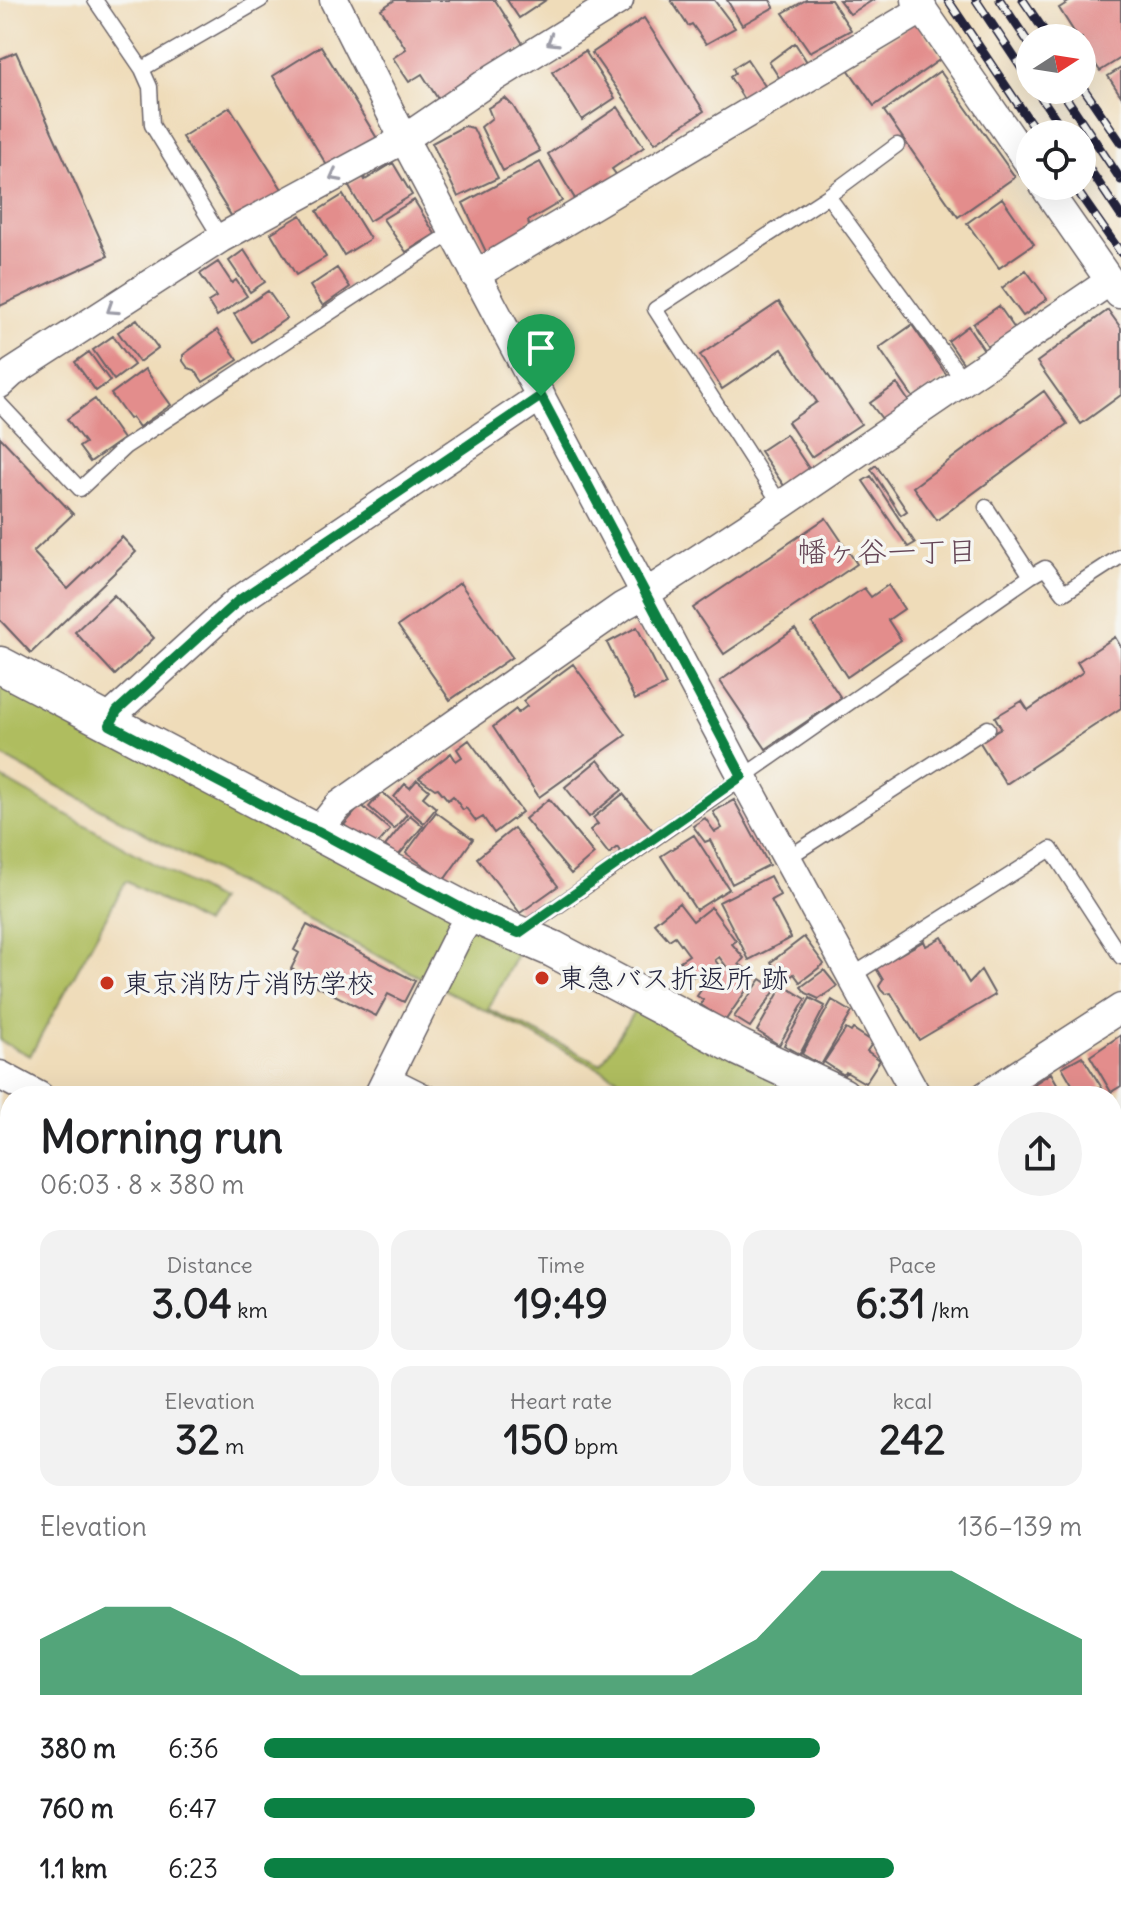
<!DOCTYPE html>
<html lang="en">
<head>
<meta charset="utf-8">
<style>
	:root { --surface:#fff; --page:#f2f2f2; --text:#202124; --muted:#757577; --accent:#0b8043 }
	body { margin:0; font-family:Delius,"Klee One",sans-serif; background:var(--page); color:var(--text); height:100vh; display:flex; flex-direction:column; font-size:30px; white-space:nowrap }
	* { box-sizing:border-box; margin:0 }
	p { font-size:26px; color:var(--muted) }
	.icon { flex:none; width:44px; height:44px; fill:none; stroke:currentColor; stroke-width:2; stroke-linecap:round; stroke-linejoin:round }
	.map { position:relative; flex:1; overflow:hidden }
	.details { position:absolute; left:0px; top:1086px; width:1122px; height:828px; display:flex; flex-direction:column; background:var(--surface); border-radius:32px 32px 0 0; box-shadow:0 8px 32px #0002 }
	.details>* { flex:none }
	.needle { width:52px; rotate:78deg }
	.fabs { position:absolute; left:1016px; top:24px; display:grid; gap:16px }
	.fabs a { display:grid; place-items:center; width:80px; height:80px; border-radius:50%; background:var(--surface); box-shadow:0 8px 32px #0002; font-size:40px }
	.pin { position:absolute; display:grid; place-items:center; width:68px; height:68px; color:#fff; margin:-82px -34px; border-radius:50% 50% 50% 0; rotate:-45deg; box-shadow:0 0 8px #0007 }
	.pin .icon { rotate:45deg }
	.round { display:grid; place-items:center; flex:none; width:84px; height:84px; border-radius:42px; background:var(--page) }
	.head { display:flex; align-items:center; justify-content:space-between; height:136px; padding:0 40px }
	h1 { font-size:44px; font-weight:800; line-height:60px }
	.metrics { display:grid; grid-template-columns:repeat(3,1fr); gap:12px; height:136px; padding:8px 40px }
	.metrics div { display:grid; align-content:center; border-radius:20px; background:var(--page); text-align:center }
	.metrics b { font-size:40px; font-weight:800 }
	.metrics small { font-size:22px; font-weight:400 }
	.metrics p { font-size:22px }
	.chart { height:224px; padding:16px 40px }
	.chart p { display:flex; justify-content:space-between }
	.chart svg { width:100%; height:144px; margin-top:8px; fill:var(--accent); opacity:.7 }
	ul { padding:0 40px; list-style:none; font-size:26px }
	li { display:grid; grid-template-columns:128px 96px 1fr; align-items:center; height:60px }
	li i { height:20px; border-radius:10px; background:var(--accent) }
	.map>svg:first-child { display:block }
	.green { fill:#afbd5f; stroke:#68704d; stroke-width:2 }
	.building { fill:#e38d8c }
	.lines { fill:none; stroke-linecap:round; stroke-linejoin:round }
	.service-casing { stroke:#6a6367; stroke-width:17 }
	.minor-casing { stroke:#6a6367; stroke-width:31 }
	.tertiary-casing { stroke:#6a6367; stroke-width:39 }
	.service { stroke:#fff; stroke-width:14 }
	.minor { stroke:#fff; stroke-width:28 }
	.tertiary { stroke:#fff; stroke-width:36 }
	.rail-casing { stroke:#22223b; stroke-width:9 }
	.rail { stroke:#f6f6f2; stroke-width:6; stroke-dasharray:18; stroke-linecap:butt }
	.oneway { stroke:#9c9ca7 }
	.route-casing { stroke:#fff; stroke-width:16 }
	.route { stroke:#0b8043; stroke-width:10 }
	.poi-dot { fill:#c8321e; stroke:#f6f6f2; stroke-width:3 }
	.labels { text-anchor:middle; stroke-width:7; stroke-linejoin:round; paint-order:stroke }
	.poi-label { font-size:28px; fill:#22223b; stroke:#f6f6f2; text-anchor:start }
	.neighbourhood-label { font-size:30px; fill:#664757; stroke:#f6f6f2 }
</style>
</head>
<body>
<div class="map">
<svg width="1121" height="1914" viewBox="0 0 1121 1914">
	<rect width="100%" height="100%" fill="#f6f6f2"/>
	<filter id="ink" filterUnits="userSpaceOnUse"><feTurbulence type="fractalNoise" baseFrequency=".0125" numOctaves="2"/><feDisplacementMap in="SourceGraphic" scale="16" xChannelSelector="R" yChannelSelector="G"/><feConvolveMatrix kernelMatrix="1 2 1 2 8 2 1 2 1" color-interpolation-filters="sRGB"/></filter>
	<filter id="wash" filterUnits="userSpaceOnUse"><feTurbulence type="fractalNoise" baseFrequency=".006" numOctaves="4" result="noise"/><feDisplacementMap in="SourceGraphic" scale="32" xChannelSelector="R" yChannelSelector="G"/><feGaussianBlur stdDeviation="1.8" result="paint"/><feColorMatrix in="noise" values="0 0 0 0 0 0 0 0 0 0 0 0 0 0 0 0 0 1.4 0 .05"/><feComposite in="paint" operator="in"/></filter>
	<g filter="url(#wash)">
		<rect width="100%" height="100%" fill="#efdcb9"/>
		<!-- green -->
		<path class="green" d="M0 674 521 947 488 1009 601 1064 636 1008 815 1096H696L690 1093 643 1091 263 897 0 755Z
			M0 777 218 900 204 924 126 881 30 1056 0 1041Z"/>
		<g id="blocks">
			<!-- building -->
			<path class="building" d="M395 0H495L525 47 440 102 422 74 409 82 393 58 406 49 381 9Z
				M507 0H546L519 18Z
				M671 0H714L735 28 706 44 692 24 688 26Z
				M727 0H770L774 7 742 25Z
				M806 0H831L851 30 810 52 783 13Z
				M839 0H873L850 14Z
				M1072 0H1121V58L1100 71 1082 44V38H1078L1059 8Z
				M644 18 704 111 655 143 592 53Z
				M916 21 942 58 874 106 848 69Z
				M795 43 807 62 780 79 769 62Z
				M321 46 378 140 329 169 273 76Z
				M585 51 615 98 582 120 552 72Z
				M16 52 108 256 0 306V59Z
				M747 59 769 92 748 106 730 77 735 73 733 68Z
				M1121 68V96L1108 76Z
				M940 71 1015 177 958 217 884 111Z
				M505 98 513 106 540 151 503 171 481 127 492 118 488 108Z
				M230 107 285 194 237 225 182 137Z
				M618 107 644 147 612 169 618 177 577 202 548 154Z
				M464 126 473 128 498 178 458 197 432 143Z
				M540 162 562 201 528 221 531 232 487 254 463 203Z
				M393 163 412 195 369 221 348 185 363 176 365 180Z
				M343 195 370 239 344 255 317 211Z
				M1002 198 1034 244 999 268 967 223Z
				M414 200 435 234 406 252 383 219Z
				M301 215 326 257 296 275 271 233Z
				M244 250 265 282 250 292 229 261Z
				M218 262 232 283 236 280 247 296 217 316 208 302 216 297 200 274Z
				M337 268 350 287 323 306 310 286Z
				M1026 270 1047 299 1023 316 1002 288Z
				M268 291 287 318 252 342 234 314Z
				M779 302 861 424 811 457 788 422 817 402 782 349 722 389 700 355Z
				M999 306 1015 329 989 348 973 324Z
				M1108 310 1121 328V395L1081 424 1037 362Z
				M137 319 158 348 139 362 118 332Z
				M912 325 948 377 915 400 879 348Z
				M968 326 984 350 964 364 948 341Z
				M217 330 238 360 203 382 195 370 188 368 183 361V355Z
				M113 336 134 365 114 380 93 350Z
				M89 352 110 381 96 391 75 362Z
				M145 369 171 405 139 427 132 417 129 419 111 394Z
				M897 384 912 406 886 424 870 403Z
				M1044 391 1067 424 937 520 913 487Z
				M95 399 123 439 90 462 79 447 85 443 67 419Z
				M786 434 812 473 787 490 760 451Z
				M0 437 73 514 33 552 68 589 122 537 136 552 31 653 0 620Z
				M876 465 907 511 901 515 871 469Z
				M871 476 915 543 908 547 863 481Z
				M826 518 857 564 724 654 693 608Z
				M460 583 512 657 450 700 398 626Z
				M888 585 904 609 888 620 901 640 847 677 812 623 864 588 871 597Z
				M114 595 154 638 115 675 75 632Z
				M637 627 666 685 635 700 607 643Z
				M795 629 841 698 766 749 720 681Z
				M1115 637 1121 647V708L1006 784 979 741 1001 728 995 717 1022 701 1028 710 1083 672 1077 662Z
				M573 664 626 735 539 797 493 727 516 709 518 713 527 706 523 701Z
				M469 740 522 812 494 833 483 817 476 821 466 808 463 810 453 796 448 800 438 788 435 789 419 778 451 753 456 761 462 757 457 749Z
				M598 760 622 790 589 817 565 787Z
				M417 780 429 790 423 797 436 808 424 823 394 797 405 784 410 788Z
				M382 792 407 814 394 829 369 807Z
				M623 794 655 833 642 843 639 840 622 854 617 847 609 854 590 830 598 824 593 818Z
				M549 799 594 854 571 874 525 819Z
				M734 800 769 865 732 884 710 840 705 842 693 826 705 818 715 832 722 828 713 812Z
				M361 805 390 830 376 846 366 837 363 841 344 825Z
				M436 812 473 839 444 880 406 853Z
				M410 815 423 826 398 856 385 846Z
				M514 828 558 886 520 913 477 858Z
				M694 835 729 889 696 910 661 856Z
				M770 876 780 895 771 900 791 938 749 960 719 902Z
				M679 903 693 921 711 907 736 941 732 944 744 958 739 964 756 976 725 1021 701 1005 703 1000 697 996 712 974 718 978 726 966 719 957 715 960 720 967 712 974 702 979 699 974 692 977 680 961 689 955 675 936 669 940 654 923Z
				M307 925 415 981 404 1002 388 994 376 1016 309 982 311 979 291 969 299 953 294 950Z
				M804 937 824 964 800 982 794 974 785 981 771 962Z
				M942 937 969 983 981 970 995 995 919 1040 891 993 885 994 881 990 879 986 883 980 876 968 924 941 926 946Z
				M824 970 837 986 819 999 806 993 801 987Z
				M761 979 776 989 750 1027 734 1017Z
				M783 985 806 999 779 1045 757 1031Z
				M810 998 825 1006 800 1054 784 1045Z
				M832 1000 852 1012 821 1065 802 1054Z
				M846 1029 851 1032 853 1029 873 1042 867 1051 880 1060 865 1083 846 1072 844 1075 824 1062Z
				M1121 1035V1086L1111 1092 1090 1056Z
				M1082 1056 1107 1096H1068L1076 1091 1062 1067Z
				M1051 1073 1064 1096H1041L1034 1084Z
				M1112 1100 1121 1115V1124L1112 1130Z
				M0 1133 10 1138V1238L0 1233Z
				M0 1565 10 1567V1872L0 1871Z
				M1112 1803 1121 1809V1830L1112 1845Z
				M1032 1904H1082L1076 1914H1049Z"/>
		</g>
	</g>
	<g filter="url(#ink)">
		<use href="#blocks" fill-opacity="0" stroke="#6a6367" stroke-width="2"/>
		<g class="lines">
			<!-- service casing -->
			<g class="service-casing">
				<path id="service" d="M95 0 142 69 150 87 152 125 221 238
					M142 69 261 0
					M828 196 963 380
					M0 404 80 489 125 447 453 232
					M781 505 655 309 828 196 897 145
					M986 507 1031 576
					M786 859 988 728
					M519 933 1031 576 1045 568 1064 593 1121 556
					M850 977 1051 849 1121 957
					M391 1074 435 1096
					M1112 1442 1121 1447"/>
			</g>
			<!-- minor casing -->
			<g class="minor-casing">
				<path id="minor" d="M334 0 404 139 742 776 917 1096
					M916 0 1030 165
					M1044 186 1119 294
					M475 275 923 9
					M0 384 12 373 221 238 404 139 492 79 619 0
					M110 725 117 711 238 601 541 396
					M318 831 338 806 623 606 645 594 781 505 1110 281
					M0 1075 39 1096
					M378 1096 459 934 472 914
					M985 1096 1121 1008
					M1112 1499 1121 1492
					M1112 1887 1121 1873
					M692 1914 699 1904
					M1096 1914 1102 1904"/>
			</g>
			<!-- tertiary casing -->
			<g class="tertiary-casing">
				<path id="tertiary" d="M0 665 472 914 553 949 740 1048 842 1096
					M1112 1229 1121 1233"/>
			</g>
			<!-- service -->
			<use href="#service" class="service"/>
			<!-- minor -->
			<use href="#minor" class="minor"/>
			<!-- tertiary -->
			<use href="#tertiary" class="tertiary"/>
			<!-- rail casing -->
			<g class="rail-casing">
				<path id="rail" d="M948 0 1038 134
					M976 0 1030 81
					M1000 0 1030 45
					M1023 0 1049 38
					M1082 86 1121 143
					M1036 90 1066 134
					M1061 90 1121 180
					M1082 158 1121 216
					M1074 186 1121 253"/>
			</g>
			<!-- rail -->
			<use href="#rail" class="rail"/>
		</g>
		<!-- one-way arrows -->
		<defs><path id="oneway-chevron" d="M-2-3.5L2.5 0L-2 3.5" fill="none" stroke-width="1.6" stroke-linecap="round" stroke-linejoin="round" transform="scale(2)"/></defs>
		<g class="oneway">
			<use href="#oneway-chevron" transform="translate(552 41) rotate(148)"/>
			<use href="#oneway-chevron" transform="translate(335 176) rotate(152)"/>
			<use href="#oneway-chevron" transform="translate(112 309) rotate(147)"/>
		</g>
	</g>
	<g class="lines" filter="url(#ink)">
		<!-- route casing -->
		<g class="route-casing">
			<path id="route" d="M541 396 742 776 519 933 472 914 318 831 297 823 110 725 117 711 238 601Z"/>
		</g>
		<!-- route -->
		<use href="#route" class="route"/>
	</g>
	<!-- markers -->
	<g class="poi-dot">
		<circle cx="542" cy="978" r="8"/>
		<circle cx="107" cy="983" r="8"/>
	</g>
	<g class="labels">
		<!-- poi labels -->
		<g class="poi-label">
			<text x="558" y="988">東急バス折返所 跡</text>
			<text x="123" y="993">東京消防庁消防学校</text>
		</g>
		<!-- neighbourhood labels -->
		<g class="neighbourhood-label">
			<text x="887" y="562">幡ヶ谷一丁目</text>
		</g>
	</g>
</svg>
<div class="fabs">
<a><svg class="needle" viewBox="-14 -14 28 28"><path d="M0-13l5 13h-10z" fill="#e53935"/><path d="M0 13l5-13h-10z" fill="#757577"/></svg></a>
<a><svg class="icon" aria-label="locate" viewBox="0 0 24 24"><circle cx="12" cy="12" r="6"/><path d="M12 2v4M12 18v4M2 12h4M18 12h4"/></svg></a>
</div>
<div class="pin" style="left:541px;top:396px;background:#1e9e55"><svg class="icon" aria-label="arrive" viewBox="0 0 24 24"><path d="M6 21V4h12l-3 4 3 4H6"/></svg></div>
<section class="details">
<div class="head"><div><h1>Morning run</h1><p>06:03 · 8 × 380 m</p></div><a class="round"><svg class="icon" aria-label="share" viewBox="0 0 24 24"><path d="M12 15V3M7 8l5-5 5 5M5 13v7h14v-7"/></svg></a></div>
<div class="metrics">
<div><p>Distance</p><b>3.04<small> km</small></b></div>
<div><p>Time</p><b>19:49</b></div>
<div><p>Pace</p><b>6:31<small> /km</small></b></div>
</div>
<div class="metrics">
<div><p>Elevation</p><b>32<small> m</small></b></div>
<div><p>Heart rate</p><b>150<small> bpm</small></b></div>
<div><p>kcal</p><b>242</b></div>
</div>
<div class="chart"><p><span>Elevation</span>136–139 m</p>
<svg viewBox="0 0 160 44" preserveAspectRatio="none"><path d="M0 44V27L10 17L20 17L30 27L40 38L50 38L60 38L70 38L80 38L90 38L100 38L110 27L120 6L130 6L140 6L150 17L160 27V44z"/></svg>
</div>
<ul>
<li><b>380 m</b>6:36<i style="width:68%"></i></li>
<li><b>760 m</b>6:47<i style="width:60%"></i></li>
<li><b>1.1 km</b>6:23<i style="width:77%"></i></li>
</ul>
</section>
</div>
</body>
</html>
